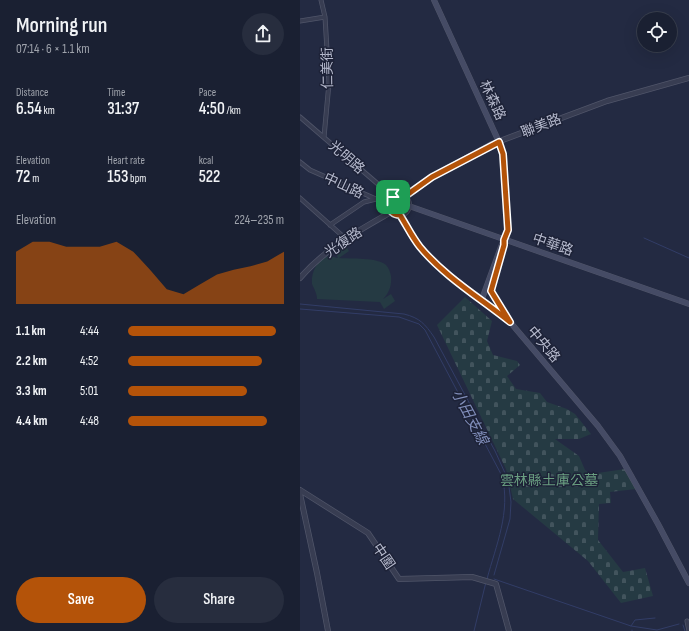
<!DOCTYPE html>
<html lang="en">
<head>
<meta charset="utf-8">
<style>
	:root { --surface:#1a2032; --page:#272d3e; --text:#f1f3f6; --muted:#9fa3ac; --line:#383e4d; --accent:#b45309 }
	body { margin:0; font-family:"Sofia Sans Condensed","Noto Sans TC",sans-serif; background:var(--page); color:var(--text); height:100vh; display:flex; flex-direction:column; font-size:15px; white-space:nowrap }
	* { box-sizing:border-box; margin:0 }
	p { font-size:13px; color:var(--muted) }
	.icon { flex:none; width:22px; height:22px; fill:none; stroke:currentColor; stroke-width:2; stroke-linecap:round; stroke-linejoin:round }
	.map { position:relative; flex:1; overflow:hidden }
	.sheet { display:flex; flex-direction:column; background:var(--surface); width:300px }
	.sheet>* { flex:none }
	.tools { position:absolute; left:337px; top:12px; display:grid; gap:8px }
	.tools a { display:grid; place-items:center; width:40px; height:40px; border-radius:50%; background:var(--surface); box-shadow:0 4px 16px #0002,0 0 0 1px var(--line); font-size:20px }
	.pin { position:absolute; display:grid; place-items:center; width:34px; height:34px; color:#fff; margin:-17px; border-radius:8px; box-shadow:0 2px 6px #0006 }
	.round { display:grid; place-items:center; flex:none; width:42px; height:42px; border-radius:21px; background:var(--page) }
	.summary { display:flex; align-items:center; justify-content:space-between; height:68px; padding:0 16px }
	h1 { font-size:22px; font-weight:600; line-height:30px }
	.metrics { display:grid; grid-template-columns:repeat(3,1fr); gap:6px; height:68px; padding:4px 16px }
	.metrics div { display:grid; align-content:center }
	.metrics b { font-size:17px; font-weight:600 }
	.metrics small { font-size:11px; font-weight:400 }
	.metrics p { font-size:11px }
	.chart { height:112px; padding:8px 16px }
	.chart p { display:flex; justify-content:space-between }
	.chart svg { width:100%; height:72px; margin-top:4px; fill:var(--accent); opacity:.7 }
	.primary-button { display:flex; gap:8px; margin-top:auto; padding:8px 16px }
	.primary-button a { flex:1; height:46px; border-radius:24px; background:var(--accent); color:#fff; font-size:16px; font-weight:600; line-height:46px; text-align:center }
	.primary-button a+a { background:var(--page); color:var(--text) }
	ul { padding:0 16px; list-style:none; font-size:13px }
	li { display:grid; grid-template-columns:64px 48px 1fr; align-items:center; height:30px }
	li i { height:10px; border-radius:5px; background:var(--accent) }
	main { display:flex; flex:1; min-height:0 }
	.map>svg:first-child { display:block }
	.green { fill:#253a43 }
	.cemetery { fill:url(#cemetery-stones) }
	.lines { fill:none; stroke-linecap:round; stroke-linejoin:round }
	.stream { stroke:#323d67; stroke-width:1 }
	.minor-casing { stroke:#505569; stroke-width:5 }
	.tertiary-casing { stroke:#505569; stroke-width:6 }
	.secondary-casing { stroke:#505569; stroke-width:6 }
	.minor { stroke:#383d52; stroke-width:3.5 }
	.tertiary { stroke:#383d52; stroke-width:4.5 }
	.secondary { stroke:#454b65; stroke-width:5 }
	.route-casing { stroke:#fff; stroke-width:8 }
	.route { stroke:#b45309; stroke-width:5 }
	.labels { text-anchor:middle; stroke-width:3; stroke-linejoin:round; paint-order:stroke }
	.street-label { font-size:14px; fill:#b5b9cc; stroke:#1d2237 }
	.park-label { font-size:14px; fill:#6a9f81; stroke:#1d2237 }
	.water-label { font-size:15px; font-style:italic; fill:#818eba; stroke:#1d2237 }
</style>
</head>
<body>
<main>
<section class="sheet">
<div class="summary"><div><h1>Morning run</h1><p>07:14 · 6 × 1.1 km</p></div><a class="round"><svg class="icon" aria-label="share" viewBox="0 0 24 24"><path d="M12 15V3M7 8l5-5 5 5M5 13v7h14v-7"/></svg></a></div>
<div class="metrics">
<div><p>Distance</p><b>6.54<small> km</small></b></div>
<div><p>Time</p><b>31:37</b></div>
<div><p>Pace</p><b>4:50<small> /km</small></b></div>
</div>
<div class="metrics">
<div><p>Elevation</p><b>72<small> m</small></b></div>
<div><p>Heart rate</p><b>153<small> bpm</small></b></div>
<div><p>kcal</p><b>522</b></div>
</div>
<div class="chart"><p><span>Elevation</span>224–235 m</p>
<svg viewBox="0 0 160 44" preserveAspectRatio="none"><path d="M0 44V12L10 6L20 6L30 9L40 9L50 9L60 6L70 12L80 23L90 35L100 38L110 32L120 26L130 23L140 21L150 18L160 12V44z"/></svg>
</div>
<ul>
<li><b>1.1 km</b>4:44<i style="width:95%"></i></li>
<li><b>2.2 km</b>4:52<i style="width:86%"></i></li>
<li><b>3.3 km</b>5:01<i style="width:76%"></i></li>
<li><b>4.4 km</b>4:48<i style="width:89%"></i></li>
</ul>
<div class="primary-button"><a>Save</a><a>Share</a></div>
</section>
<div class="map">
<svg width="389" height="631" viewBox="0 0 389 631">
	<defs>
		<pattern id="cemetery-stones" width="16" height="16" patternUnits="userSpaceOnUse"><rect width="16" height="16" fill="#253a43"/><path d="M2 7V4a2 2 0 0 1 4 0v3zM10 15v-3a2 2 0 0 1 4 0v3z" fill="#42545d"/></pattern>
	</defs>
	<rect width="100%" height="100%" fill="#232a42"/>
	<!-- green -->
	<path class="green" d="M45 245 49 251 39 258C51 259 77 257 86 265 89 268 90 272 91 276 92 285 89 293 83 299L91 294 95 301 84 309 80 302 17 299C17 293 14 289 12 284 11 274 16 261 26 257 30 256 34 257 38 258L35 252Z"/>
	<!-- cemetery -->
	<path class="cemetery" d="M165 297 192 321 187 341 193 355 217 361 220 365 207 376 216 389 240 393 247 402 267 409 275 414 291 434 279 439H255L279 456 285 470 291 474 325 469 336 489 310 492 311 503 299 504 298 540 323 572 345 568 353 596 321 603 288 561 213 499 206 469 137 325Z"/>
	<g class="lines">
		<!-- stream -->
		<path class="stream" d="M344 238 389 258
			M0 304 104 314C120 318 125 324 134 337L195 451 205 473 209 487 211 502 210 519 194 575
			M0 309 99 317 119 324 125 330 202 476C211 512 196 545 187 579
			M194 579 331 626 357 630 379 624
			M383 625 385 631
			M331 626 335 620 355 618
			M332 630V631
			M174 631 186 582"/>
		<!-- minor casing -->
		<g class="minor-casing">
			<path id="minor" d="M21 0 25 17 29 83 24 137
				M0 21 25 17
				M0 117 93 197
				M0 162 10 170 76 199 90 202
				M0 198 46 239
				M30 225 64 202 76 199
				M387 621 389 631"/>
		</g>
		<!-- tertiary casing -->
		<g class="tertiary-casing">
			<path id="tertiary" d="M89 205a10 10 0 1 1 20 0a10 10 0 1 1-20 0Z
				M104 197 132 177 192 144 307 101 389 78
				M100 215C105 222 108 230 112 237 127 262 159 283 182 299
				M0 278C26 248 58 231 91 212
				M0 490 68 533 99 579 172 577 196 584 209 631
				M0 494 17 573 28 631"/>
		</g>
		<!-- secondary casing -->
		<g class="secondary-casing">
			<path id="secondary" d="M134 0 199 142 203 154 208 231 202 244 182 299 210 322 298 426 320 456 358 524 389 583
				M109 206 389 304
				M199 262 191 291 207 318"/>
		</g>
		<!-- minor -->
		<use href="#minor" class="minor"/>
		<!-- tertiary -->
		<use href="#tertiary" class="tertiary"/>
		<!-- secondary -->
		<use href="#secondary" class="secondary"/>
	</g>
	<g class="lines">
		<!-- route casing -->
		<g class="route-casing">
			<path id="route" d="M199 142 203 154 208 230 204 240V245L191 291 210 322C180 298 145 277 120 247 112 237 107 226 100 215 94 215 90 212 89 205L93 197 99 195 104 197 132 177Z"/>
		</g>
		<!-- route -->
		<use href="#route" class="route"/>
	</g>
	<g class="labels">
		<!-- street labels -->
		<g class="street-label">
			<text transform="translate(27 68) rotate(-91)" y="5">仁美街</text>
			<text transform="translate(193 100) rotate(65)" y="5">林森路</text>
			<text transform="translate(241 125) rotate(-21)" y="5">聯美路</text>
			<text transform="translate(47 157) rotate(41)" y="5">光明路</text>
			<text transform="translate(44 185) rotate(25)" y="5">中山路</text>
			<text transform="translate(43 242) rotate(-34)" y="5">光復路</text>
			<text transform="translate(253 244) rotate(19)" y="5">中華路</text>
			<text transform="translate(244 344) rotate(50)" y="5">中央路</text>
			<text transform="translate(84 556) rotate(56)" y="5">中圍</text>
		</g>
		<!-- park labels -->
		<g class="park-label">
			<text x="249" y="485">雲林縣土庫公墓</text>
		</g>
		<!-- water labels -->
		<g class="water-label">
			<text transform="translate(170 417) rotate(62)" y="5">小田支線</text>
		</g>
	</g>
</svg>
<div class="tools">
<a><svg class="icon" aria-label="locate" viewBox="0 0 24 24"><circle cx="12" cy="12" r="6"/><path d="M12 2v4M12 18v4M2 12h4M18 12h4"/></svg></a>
</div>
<div class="pin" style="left:93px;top:197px;background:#1e9e55"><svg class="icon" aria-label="arrive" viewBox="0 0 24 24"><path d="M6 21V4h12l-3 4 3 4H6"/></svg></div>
</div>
</main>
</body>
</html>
